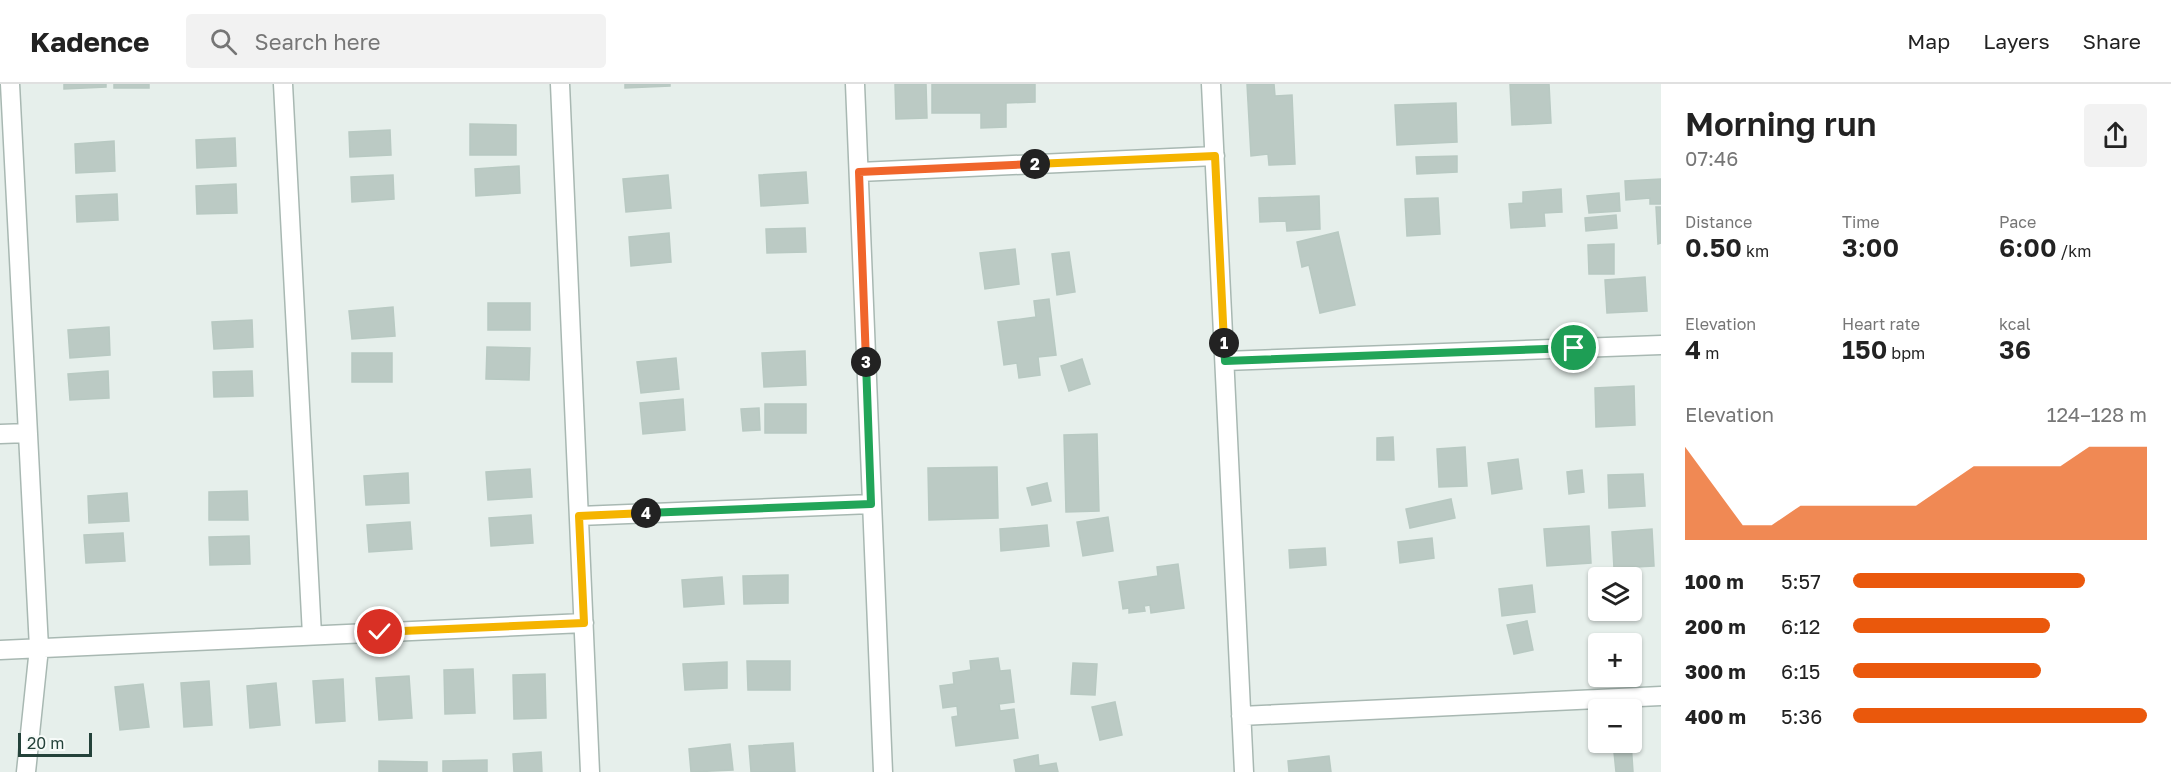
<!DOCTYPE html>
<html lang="en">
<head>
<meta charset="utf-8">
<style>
	:root { --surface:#fff; --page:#f2f2f2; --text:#222; --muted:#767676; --line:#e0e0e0; --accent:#ea580c }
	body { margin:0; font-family:"Golos Text",sans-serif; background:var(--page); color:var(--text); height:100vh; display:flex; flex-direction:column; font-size:22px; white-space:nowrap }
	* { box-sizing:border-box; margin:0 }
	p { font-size:20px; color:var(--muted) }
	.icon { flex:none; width:33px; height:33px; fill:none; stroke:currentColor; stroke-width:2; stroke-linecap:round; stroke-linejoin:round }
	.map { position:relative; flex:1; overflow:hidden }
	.panel { display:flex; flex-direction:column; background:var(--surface); width:510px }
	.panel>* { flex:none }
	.fabs { position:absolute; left:1588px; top:483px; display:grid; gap:12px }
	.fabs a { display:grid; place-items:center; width:54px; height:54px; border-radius:6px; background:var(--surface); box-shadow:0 2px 4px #0004; font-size:30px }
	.scale { position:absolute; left:18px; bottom:15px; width:74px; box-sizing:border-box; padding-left:6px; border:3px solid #24423a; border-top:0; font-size:16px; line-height:21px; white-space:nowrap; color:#24423a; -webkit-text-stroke:4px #f7fbf9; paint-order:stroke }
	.pin { position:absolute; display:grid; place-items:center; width:51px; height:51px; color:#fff; margin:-26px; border:3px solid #fff; border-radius:50%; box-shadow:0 2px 6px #0007 }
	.km { position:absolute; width:30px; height:30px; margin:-15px; border-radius:50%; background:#222; color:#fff; font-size:16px; line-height:30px; text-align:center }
	.round { display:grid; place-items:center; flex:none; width:63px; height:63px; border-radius:6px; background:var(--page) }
	.overview { display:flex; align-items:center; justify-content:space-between; height:102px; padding:0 24px }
	h1 { font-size:33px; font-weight:600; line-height:45px }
	.stats { display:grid; grid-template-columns:repeat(3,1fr); gap:9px; height:102px; padding:6px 24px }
	.stats div { display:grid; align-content:center }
	.stats b { font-size:26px; font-weight:600 }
	.stats small { font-size:16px; font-weight:400 }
	.stats p { font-size:16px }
	.chart { height:168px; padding:12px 24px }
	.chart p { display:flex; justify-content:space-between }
	.chart svg { width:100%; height:108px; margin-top:6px; fill:var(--accent); opacity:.7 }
	ul { padding:0 24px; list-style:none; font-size:20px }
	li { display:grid; grid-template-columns:96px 72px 1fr; align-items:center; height:45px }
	li i { height:15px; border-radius:8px; background:var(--accent) }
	header { display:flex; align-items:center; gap:36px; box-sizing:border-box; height:84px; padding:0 30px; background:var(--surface); border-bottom:2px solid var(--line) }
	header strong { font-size:28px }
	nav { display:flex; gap:33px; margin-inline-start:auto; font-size:21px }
	.search { width:420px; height:54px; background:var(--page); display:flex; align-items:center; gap:15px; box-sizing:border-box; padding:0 21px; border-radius:6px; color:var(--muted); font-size:22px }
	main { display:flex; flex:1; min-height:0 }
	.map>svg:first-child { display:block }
	.building { fill:#bbcac4; stroke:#b8c9c2; stroke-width:1.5 }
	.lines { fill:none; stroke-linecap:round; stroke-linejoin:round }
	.minor-casing { stroke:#a8b8b2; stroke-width:21 }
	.minor { stroke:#fff; stroke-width:18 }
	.split-1-casing { stroke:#fff; stroke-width:12 }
	.split-2-casing { stroke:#fff; stroke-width:12 }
	.split-3-casing { stroke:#fff; stroke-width:12 }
	.split-4-casing { stroke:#fff; stroke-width:12 }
	.split-5-casing { stroke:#fff; stroke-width:12 }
	.split-1 { stroke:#22a559; stroke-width:8 }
	.split-2 { stroke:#f5b400; stroke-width:8 }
	.split-3 { stroke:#f0652b; stroke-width:8 }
	.split-4 { stroke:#22a559; stroke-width:8 }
	.split-5 { stroke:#f5b400; stroke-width:8 }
</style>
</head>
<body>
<header>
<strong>Kadence</strong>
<div class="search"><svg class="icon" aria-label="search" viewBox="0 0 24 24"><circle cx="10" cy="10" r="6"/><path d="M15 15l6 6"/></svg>Search here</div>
<nav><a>Map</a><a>Layers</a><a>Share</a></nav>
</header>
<main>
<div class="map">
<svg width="1661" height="688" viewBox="0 0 1661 688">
	<rect width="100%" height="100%" fill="#e6efeb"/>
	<!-- building -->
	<path class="building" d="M64 0H106V3L64 5Z
		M114 0H149V4H114Z
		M625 0H670V2L625 4Z
		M895 0H926L927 34 896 35Z
		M932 0H1035V18L1006 19V43L981 44V29H932Z
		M1247 0H1274L1275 12 1292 11 1295 80 1269 81 1268 70 1251 72Z
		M1510 0H1549L1551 39 1512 41Z
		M1456 19 1457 58 1397 61 1395 21Z
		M470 40 516 41V71H470Z
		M390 46 391 71 350 73 349 48Z
		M235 54 236 82 197 84 196 56Z
		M114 57 115 87 76 89 75 60Z
		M1457 72V88L1417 90 1416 73Z
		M519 82 520 109 476 112 475 85Z
		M806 88 808 119 761 122 759 91Z
		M393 91 394 115 352 118 351 93Z
		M668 91 671 124 626 128 623 95Z
		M1661 95V120H1650V114L1626 116 1625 97Z
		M236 100 237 129 197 130 196 102Z
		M1561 105 1562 128 1544 129 1545 142 1511 144 1509 120 1523 119V108Z
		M1619 109 1620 127 1589 129 1587 112Z
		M117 110 118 136 77 138 76 112Z
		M1319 112 1320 145 1287 147 1286 137 1260 138 1259 114Z
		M1438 114 1440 150 1407 152 1405 115Z
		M1656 123H1661V159L1658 160Z
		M1616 131 1617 144 1586 147 1585 134Z
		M805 144 806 168 767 169 766 145Z
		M1338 148 1355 221 1320 229 1309 181 1302 183 1297 158Z
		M669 149 671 178 631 182 629 153Z
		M1614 160V190H1589L1588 161Z
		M1015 165 1019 200 985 205 980 169Z
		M1069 168 1075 208 1057 211 1052 170Z
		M1645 193 1647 227 1607 229 1605 196Z
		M1049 215 1056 271 1038 273 1040 291 1019 294 1017 279 1004 281 998 238 1036 233 1034 217Z
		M488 219H530V246H488Z
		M393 223 395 252 352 255 349 227Z
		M252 236 253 263 214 265 212 238Z
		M109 243 110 271 70 274 68 246Z
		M487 263 530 264 529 296 486 295Z
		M805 267 806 301 764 303 762 269Z
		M352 269H392V298H352Z
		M676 274 679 305 641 309 637 278Z
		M1082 275 1090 300 1069 307 1061 282Z
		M108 287 109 314 70 316 68 290Z
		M252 287 253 312 214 313 213 288Z
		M1634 302 1635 341 1596 343 1595 304Z
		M683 315 685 346 643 350 640 319Z
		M765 320H806V349H765Z
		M759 324 760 346 743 347 741 325Z
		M1097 350 1099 427 1066 428 1064 351Z
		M1393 353 1394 376H1377V354Z
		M1465 363 1467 402 1439 403 1437 365Z
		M1518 375 1522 405 1492 410 1488 379Z
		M997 383 998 434 929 436 928 384Z
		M530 385 532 413 488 416 486 388Z
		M1582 386 1584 408 1569 410 1567 388Z
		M408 389 409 419 366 421 364 392Z
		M1643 390 1645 422 1609 424 1608 391Z
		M1047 399 1051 417 1032 421 1027 404Z
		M247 407 248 436H209V408Z
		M127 409 129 437 89 439 88 412Z
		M1451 415 1455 434 1410 444 1406 425Z
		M531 431 533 459 491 462 489 434Z
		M1108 433 1113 467 1083 472 1077 438Z
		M410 438 412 465 369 468 367 441Z
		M1047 441 1049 462 1001 467 1000 445Z
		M1589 442 1591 479 1547 482 1544 445Z
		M1652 445 1654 482 1614 484 1612 448Z
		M123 449 125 477 86 479 84 451Z
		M249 452 250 480 210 481 209 453Z
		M1432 454 1434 474 1400 479 1398 458Z
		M1325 464 1326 481 1290 484 1289 466Z
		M1178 480 1184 524 1151 529 1150 521 1144 522 1145 527 1129 529V524L1123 525 1119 498 1158 492 1157 483Z
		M788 491V519L744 520 743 492Z
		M722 493 724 520 684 523 682 496Z
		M1532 501 1535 528 1502 532 1499 505Z
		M1527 537 1533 566 1514 570 1507 541Z
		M998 574 1000 587 1010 586 1014 618 999 620 1000 627 1014 625 1018 654 956 662 952 633 958 632 957 622 943 624 940 602 954 600 953 589 971 586 970 577Z
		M747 577H790V606H748Z
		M727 578V604L685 606 683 580Z
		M1073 579 1097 580 1095 611 1071 610Z
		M473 585 475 629 445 630 444 586Z
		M545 590 546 634 514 635 513 591Z
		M409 592 412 634 379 636 376 594Z
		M343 595 345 637 316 639 313 597Z
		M209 597 212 641 184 643 181 599Z
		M276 599 280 641 250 644 247 602Z
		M143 600 149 643 120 646 115 603Z
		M1115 618 1122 651 1100 656 1092 623Z
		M1613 658H1631L1633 688H1616Z
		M793 659 795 688H751L749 662Z
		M730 660 733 686 691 688 689 665Z
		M541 668 542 688H514L513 670Z
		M1038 671 1039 682 1056 679 1058 688H1016L1014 676Z
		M1329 672 1331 688H1289L1288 677Z
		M487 676V688H443V677Z
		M379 677 427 678V688H379Z"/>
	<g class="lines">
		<!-- minor casing -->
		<g class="minor-casing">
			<path id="minor" d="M10 0 39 564 26 688
				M283 0 312 551
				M560 0 590 688
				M855 0 883 688
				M1211 0 1244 688
				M859 88 1215 72
				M1225 277 1661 261
				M0 350 28 349
				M579 432 871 420
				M0 566 584 539
				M1241 632 1661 612"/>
		</g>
		<!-- minor -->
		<use href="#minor" class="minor"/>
	</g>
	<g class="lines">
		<!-- split-1 casing -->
		<g class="split-1-casing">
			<path id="split-1" d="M1224 259 1225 277 1574 264"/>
		</g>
		<!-- split-2 casing -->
		<g class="split-2-casing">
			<path id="split-2" d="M1035 80 1215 72 1224 259"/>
		</g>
		<!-- split-3 casing -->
		<g class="split-3-casing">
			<path id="split-3" d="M866 278 859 88 1035 80"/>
		</g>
		<!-- split-4 casing -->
		<g class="split-4-casing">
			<path id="split-4" d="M646 429 871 420 866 278"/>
		</g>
		<!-- split-5 casing -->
		<g class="split-5-casing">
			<path id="split-5" d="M380 548 584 539 579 432 646 429"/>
		</g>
		<!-- split-1 -->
		<use href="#split-1" class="split-1"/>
		<!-- split-2 -->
		<use href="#split-2" class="split-2"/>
		<!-- split-3 -->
		<use href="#split-3" class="split-3"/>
		<!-- split-4 -->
		<use href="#split-4" class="split-4"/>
		<!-- split-5 -->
		<use href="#split-5" class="split-5"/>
	</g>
</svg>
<div class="fabs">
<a><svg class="icon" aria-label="layers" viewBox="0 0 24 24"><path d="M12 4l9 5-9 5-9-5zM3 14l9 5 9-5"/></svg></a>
<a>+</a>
<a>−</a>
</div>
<div class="scale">20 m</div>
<div class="pin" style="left:1574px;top:264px;background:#1e9e55"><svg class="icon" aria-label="arrive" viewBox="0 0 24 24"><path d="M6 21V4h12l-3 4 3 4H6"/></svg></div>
<div class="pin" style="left:380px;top:548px;background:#d93025"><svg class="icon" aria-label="check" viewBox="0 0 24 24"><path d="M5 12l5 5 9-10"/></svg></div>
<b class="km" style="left:1224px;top:259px">1</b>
<b class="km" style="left:1035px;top:80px">2</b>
<b class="km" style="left:866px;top:278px">3</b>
<b class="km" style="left:646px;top:429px">4</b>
</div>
<section class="panel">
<div class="overview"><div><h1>Morning run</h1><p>07:46</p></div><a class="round"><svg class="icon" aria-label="share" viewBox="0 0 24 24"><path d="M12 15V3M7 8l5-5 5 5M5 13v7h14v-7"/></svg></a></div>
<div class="stats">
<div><p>Distance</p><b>0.50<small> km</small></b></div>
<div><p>Time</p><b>3:00</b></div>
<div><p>Pace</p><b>6:00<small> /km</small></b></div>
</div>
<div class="stats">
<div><p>Elevation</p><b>4<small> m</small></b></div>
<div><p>Heart rate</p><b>150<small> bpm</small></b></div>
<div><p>kcal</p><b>36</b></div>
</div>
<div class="chart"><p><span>Elevation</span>124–128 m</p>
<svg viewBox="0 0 160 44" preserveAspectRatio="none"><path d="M0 44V6L10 22L20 38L30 38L40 30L50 30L60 30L70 30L80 30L90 22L100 14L110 14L120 14L130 14L140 6L150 6L160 6V44z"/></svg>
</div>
<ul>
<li><b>100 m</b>5:57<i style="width:79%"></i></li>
<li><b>200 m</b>6:12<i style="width:67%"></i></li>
<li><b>300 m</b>6:15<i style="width:64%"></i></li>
<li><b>400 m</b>5:36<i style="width:100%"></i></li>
</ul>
</section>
</main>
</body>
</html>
